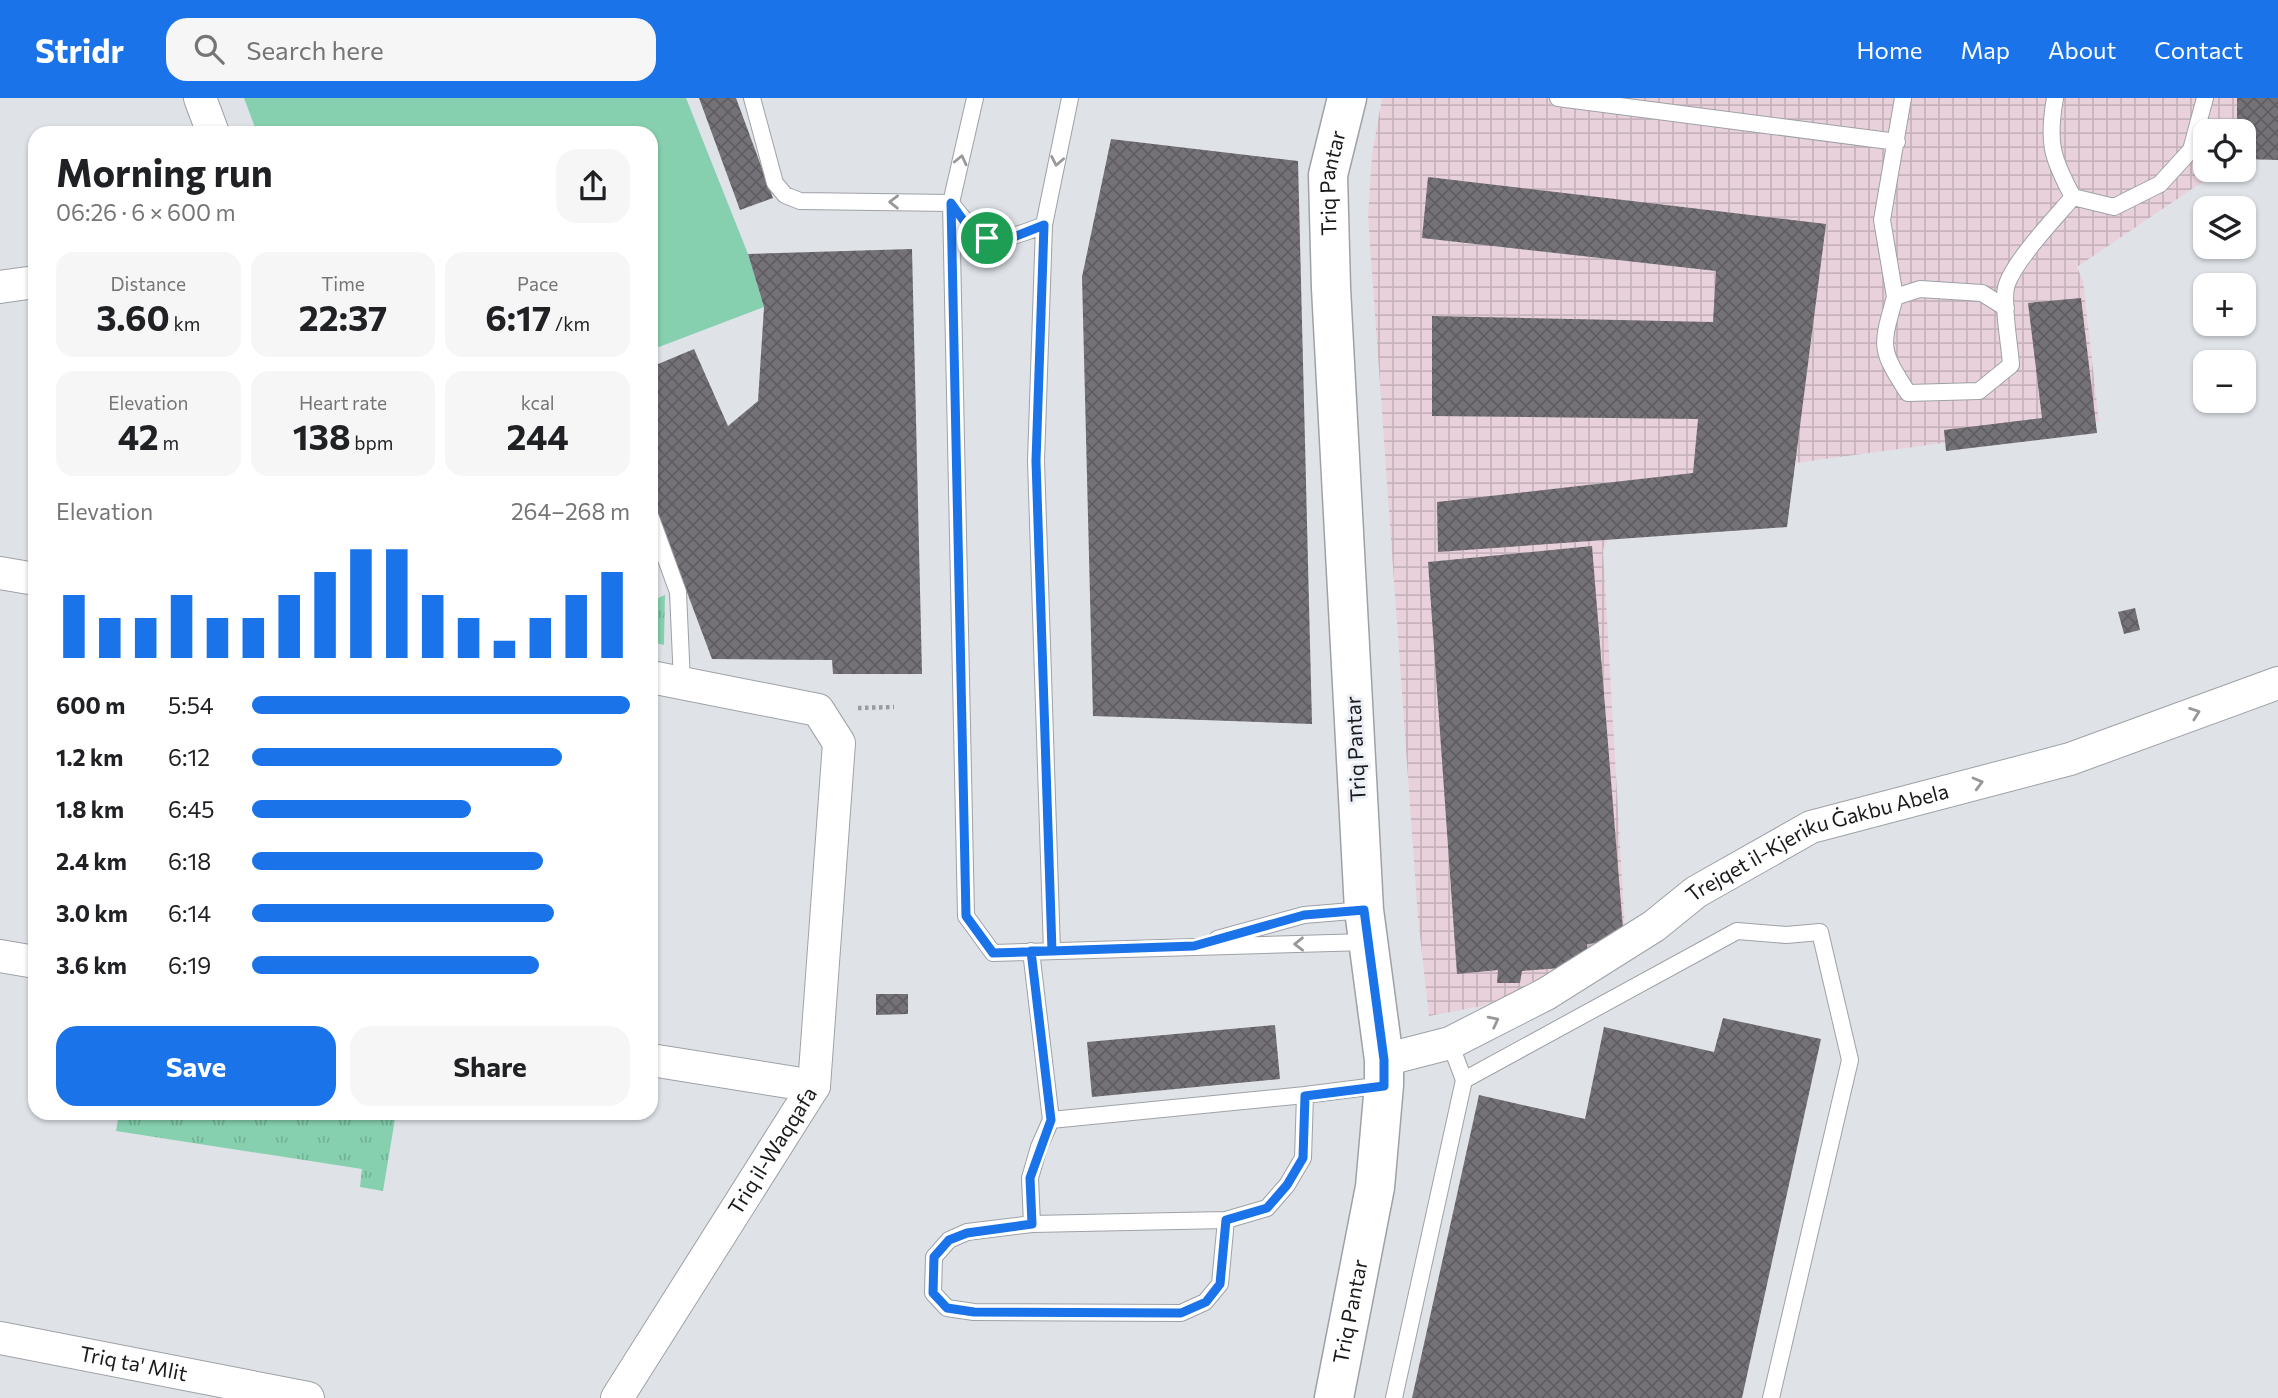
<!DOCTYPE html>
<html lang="en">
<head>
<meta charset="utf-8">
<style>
	:root { --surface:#fff; --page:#f6f6f6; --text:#202124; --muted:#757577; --accent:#1a73e8 }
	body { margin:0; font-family:Commissioner,sans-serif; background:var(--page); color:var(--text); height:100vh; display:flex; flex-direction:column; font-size:26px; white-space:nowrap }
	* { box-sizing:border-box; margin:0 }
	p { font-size:23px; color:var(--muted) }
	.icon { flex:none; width:38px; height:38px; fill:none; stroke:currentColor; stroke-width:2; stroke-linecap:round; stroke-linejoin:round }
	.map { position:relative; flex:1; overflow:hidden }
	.panel { position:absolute; left:28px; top:28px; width:630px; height:994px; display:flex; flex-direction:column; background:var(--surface); border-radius:21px; box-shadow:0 2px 5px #0004 }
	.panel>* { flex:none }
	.tools { position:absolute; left:2193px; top:21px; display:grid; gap:14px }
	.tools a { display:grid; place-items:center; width:63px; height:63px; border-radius:14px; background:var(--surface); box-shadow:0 2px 5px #0004; font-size:35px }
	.pin { position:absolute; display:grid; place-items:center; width:60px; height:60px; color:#fff; margin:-30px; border:4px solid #fff; border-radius:50%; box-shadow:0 2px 7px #0007 }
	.round { display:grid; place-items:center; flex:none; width:74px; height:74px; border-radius:21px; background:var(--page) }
	.summary { display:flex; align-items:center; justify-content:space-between; height:119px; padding:0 28px }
	h1 { font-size:38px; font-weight:700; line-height:52px }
	.figures { display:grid; grid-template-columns:repeat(3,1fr); gap:10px; height:119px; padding:7px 28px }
	.figures div { display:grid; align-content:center; border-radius:18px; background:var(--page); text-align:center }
	.figures b { font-size:35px; font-weight:700 }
	.figures small { font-size:19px; font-weight:400 }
	.figures p { font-size:19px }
	.chart { height:196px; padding:14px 28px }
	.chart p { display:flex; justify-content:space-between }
	.chart svg { width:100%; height:126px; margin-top:7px; stroke:var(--accent); stroke-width:6 }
	.action { display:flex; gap:14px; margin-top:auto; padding:14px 28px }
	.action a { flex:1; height:80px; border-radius:21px; background:var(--accent); color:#fff; font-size:28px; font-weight:700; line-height:80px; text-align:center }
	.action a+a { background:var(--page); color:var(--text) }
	ul { padding:0 28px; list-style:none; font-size:23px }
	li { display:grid; grid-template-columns:112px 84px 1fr; align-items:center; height:52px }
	li i { height:18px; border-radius:9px; background:var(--accent) }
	header { display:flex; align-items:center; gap:42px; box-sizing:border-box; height:98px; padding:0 35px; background:var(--accent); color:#fff }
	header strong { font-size:33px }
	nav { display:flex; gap:38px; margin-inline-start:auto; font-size:24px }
	.search { width:490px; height:63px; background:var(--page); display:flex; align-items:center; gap:18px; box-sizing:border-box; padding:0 24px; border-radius:21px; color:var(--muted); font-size:26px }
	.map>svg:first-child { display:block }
	.industrial { fill:url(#industrial-grid) }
	.grass { fill:url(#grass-tufts) }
	.garden { fill:#86d0af }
	.building { fill:url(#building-cross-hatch) }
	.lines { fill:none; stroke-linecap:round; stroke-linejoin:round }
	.service-casing { stroke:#9ea1a6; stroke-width:18 }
	.minor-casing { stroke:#9ea1a6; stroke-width:34 }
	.secondary-casing { stroke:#9ea1a6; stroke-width:41 }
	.path { stroke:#989b9f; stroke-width:4.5; stroke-dasharray:3.5 3.5; stroke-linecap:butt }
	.service { stroke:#fff; stroke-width:16 }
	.minor { stroke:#fff; stroke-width:32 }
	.secondary { stroke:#fff; stroke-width:38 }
	.oneway { stroke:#979899 }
	.route-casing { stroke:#fff; stroke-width:14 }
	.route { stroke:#1a73e8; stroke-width:9 }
	.labels { text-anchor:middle; stroke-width:6; stroke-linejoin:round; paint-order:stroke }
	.street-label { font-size:21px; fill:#181a1c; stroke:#ecf0f6 }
</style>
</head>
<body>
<header>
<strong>Stridr</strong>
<div class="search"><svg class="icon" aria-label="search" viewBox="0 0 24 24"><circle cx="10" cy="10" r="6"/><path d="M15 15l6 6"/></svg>Search here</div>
<nav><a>Home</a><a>Map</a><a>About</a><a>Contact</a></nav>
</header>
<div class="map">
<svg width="2278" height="1300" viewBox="0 0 2278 1300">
	<defs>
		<pattern id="industrial-grid" width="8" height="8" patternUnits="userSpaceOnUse" patternTransform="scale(1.75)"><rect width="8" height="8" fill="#e9d1dc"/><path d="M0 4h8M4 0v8" fill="none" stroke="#c7b3bc"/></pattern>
		<pattern id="grass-tufts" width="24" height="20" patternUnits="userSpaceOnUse" patternTransform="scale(1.75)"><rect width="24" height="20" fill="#86d0af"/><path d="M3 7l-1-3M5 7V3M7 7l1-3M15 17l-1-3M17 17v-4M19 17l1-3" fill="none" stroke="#73b296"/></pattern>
		<pattern id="building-cross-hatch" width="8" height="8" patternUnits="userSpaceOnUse" patternTransform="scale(1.75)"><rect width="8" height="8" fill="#757277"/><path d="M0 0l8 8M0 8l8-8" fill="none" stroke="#5f5d61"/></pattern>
	</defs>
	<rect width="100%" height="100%" fill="#dfe3e8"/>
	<!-- industrial -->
	<path class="industrial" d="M1382 0H2278V62L2244 61V33H2205V72H2220L2077 169 2083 183 2099 324 1788 366 1611 434 1603 452 1625 832 1546 882 1482 908 1429 918 1418 820 1368 118 1372 57Z"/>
	<!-- grass -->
	<path class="grass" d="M665 497 664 547 651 544V503Z
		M119 1015H396L383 1093 360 1089 362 1071 116 1033Z"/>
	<!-- garden -->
	<path class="garden" d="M244 0H686L748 156 764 209 651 252V35H257Z"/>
	<!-- building -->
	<path class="building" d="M699 0H736L773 100 740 112Z
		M2237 0H2278V62L2244 61V33H2237Z
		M1111 41 1298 63 1312 626 1093 618 1082 179Z
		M1428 79 1826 126 1787 429 1438 454 1437 404 1693 375 1698 321 1432 318V218L1713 224 1716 173 1422 140Z
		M912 151 922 576H833L832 562 712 561 651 398V269L694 251 728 328 758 303 764 209 748 156Z
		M2081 200 2097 335 1946 353 1944 332 2042 320 2028 205Z
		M1592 448 1624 843 1587 846 1589 868 1522 873 1520 885H1497L1498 872 1457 876 1428 464Z
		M2135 510 2140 532 2124 536 2118 514Z
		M876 896H908V916L876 917Z
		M1723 920 1821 941 1742 1300H1412L1479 997 1585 1021 1604 929 1714 954Z
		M1275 927 1280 981 1092 999 1087 944Z"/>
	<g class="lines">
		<!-- service casing -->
		<g class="service-casing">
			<path id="service" d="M752 0 775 85 785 97 800 103 951 105C982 147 997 146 1044 127
				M975 0 951 105 966 818 993 855 1367 844
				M1558 0 1897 44
				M2055 0C2047 45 2052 60 2073 99
				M1895 199 1882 122 1903 0
				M2006 210 1982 195 1920 191 1895 199C1881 249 1879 250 1908 295L1979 293 2011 267C2010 248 2001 202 2007 186 2016 161 2055 120 2073 99L2114 109 2160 86 2191 52 2205 0
				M651 420 678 494 682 584
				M1217 841 1304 817 1364 812
				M1031 853 1051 1022 1039 1049 1030 1080 1032 1126 1226 1122 1267 1110 1287 1087 1303 1060 1305 997
				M1052 853 1036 363 1044 127 1070 0
				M1450 945 1464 982
				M1051 1022 1305 997 1384 987
				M1032 1126 967 1134 949 1142 934 1159 933 1195 947 1210 974 1214 1181 1215 1205 1204 1220 1186 1226 1122
				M1394 1300 1464 982 1737 833 1786 837 1820 834 1850 962 1771 1300"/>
		</g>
		<!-- minor casing -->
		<g class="minor-casing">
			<g id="minor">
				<path d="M200 0 213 35"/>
				<path d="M0 189 35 184"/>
				<path d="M0 475 35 481"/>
				<path d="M0 858 35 864"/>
				<path d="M651 962 814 988"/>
				<path id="s1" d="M1384 962 1450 945 1546 896 1654 828 1696 794 1811 729 2070 661 2278 585"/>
				<path id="s2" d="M0 1240 308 1300"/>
				<path id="s3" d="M617 1300 814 988 839 645 818 612 651 579"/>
			</g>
		</g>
		<!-- secondary casing -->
		<g class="secondary-casing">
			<g id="secondary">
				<path id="s4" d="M1334 1300 1375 1089 1384 987V962L1364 812 1331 190 1328 77 1347 0"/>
			</g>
		</g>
		<!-- path -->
		<path class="path" d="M858 610 894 609"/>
		<!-- service -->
		<use href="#service" class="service"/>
		<!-- minor -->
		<use href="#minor" class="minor"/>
		<!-- secondary -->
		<use href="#secondary" class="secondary"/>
	</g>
	<!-- one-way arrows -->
	<defs><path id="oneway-chevron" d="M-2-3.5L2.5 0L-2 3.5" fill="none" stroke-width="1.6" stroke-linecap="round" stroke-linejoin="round" transform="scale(1.75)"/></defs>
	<g class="oneway">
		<use href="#oneway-chevron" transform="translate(961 62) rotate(-77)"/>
		<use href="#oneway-chevron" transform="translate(1057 63) rotate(101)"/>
		<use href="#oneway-chevron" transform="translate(894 104) rotate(-179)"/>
		<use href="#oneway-chevron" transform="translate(2195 615) rotate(-20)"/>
		<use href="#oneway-chevron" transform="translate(1978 685) rotate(-15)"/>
		<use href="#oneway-chevron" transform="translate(1299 846) rotate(179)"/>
		<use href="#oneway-chevron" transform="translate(1494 923) rotate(-27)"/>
	</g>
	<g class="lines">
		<!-- route casing -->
		<g class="route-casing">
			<path id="route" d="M987 140 1016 138 1044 127 1036 363 1052 853H1031L1051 1022 1030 1080 1032 1126 967 1135 949 1142 934 1159 933 1195 947 1210 974 1214 1181 1215 1206 1204 1220 1186 1226 1122 1267 1110 1287 1087 1303 1060 1305 998 1384 988V962L1364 812 1304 817 1194 848 1052 853 993 855 966 818 951 105 966 126 987 140"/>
		</g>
		<!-- route -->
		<use href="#route" class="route"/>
	</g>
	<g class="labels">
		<!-- street labels -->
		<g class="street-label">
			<text dy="7" stroke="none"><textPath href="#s4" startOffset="1222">Triq Pantar</textPath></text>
			<text transform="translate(1356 651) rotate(-93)" y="7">Triq Pantar</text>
			<text dy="7" stroke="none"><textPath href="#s1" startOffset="490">Trejqet il-Kjeriku Ġakbu Abela</textPath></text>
			<text dy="7" stroke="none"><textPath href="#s3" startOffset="292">Triq il-Waqqafa</textPath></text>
			<text dy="7" stroke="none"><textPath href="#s4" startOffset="88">Triq Pantar</textPath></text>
			<text dy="7" stroke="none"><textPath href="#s2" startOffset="136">Triq ta' Mlit</textPath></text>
		</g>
	</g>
</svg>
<div class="tools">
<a><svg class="icon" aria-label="locate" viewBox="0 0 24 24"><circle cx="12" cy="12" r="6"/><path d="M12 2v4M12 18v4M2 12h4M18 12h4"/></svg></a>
<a><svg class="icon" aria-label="layers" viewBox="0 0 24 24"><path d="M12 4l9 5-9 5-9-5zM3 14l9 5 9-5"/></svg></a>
<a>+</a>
<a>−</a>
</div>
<div class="pin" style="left:987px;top:140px;background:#1e9e55"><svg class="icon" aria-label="arrive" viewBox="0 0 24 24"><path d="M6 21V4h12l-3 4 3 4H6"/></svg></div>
<section class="panel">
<div class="summary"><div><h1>Morning run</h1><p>06:26 · 6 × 600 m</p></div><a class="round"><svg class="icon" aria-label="share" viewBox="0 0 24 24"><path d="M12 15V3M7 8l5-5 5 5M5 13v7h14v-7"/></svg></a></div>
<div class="figures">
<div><p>Distance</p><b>3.60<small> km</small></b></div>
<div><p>Time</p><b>22:37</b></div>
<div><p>Pace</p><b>6:17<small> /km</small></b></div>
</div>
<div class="figures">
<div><p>Elevation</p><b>42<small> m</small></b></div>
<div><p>Heart rate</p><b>138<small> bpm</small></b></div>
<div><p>kcal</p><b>244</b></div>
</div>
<div class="chart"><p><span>Elevation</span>264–268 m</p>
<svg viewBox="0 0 160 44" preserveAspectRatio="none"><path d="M5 44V22M15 44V30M25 44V30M35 44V22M45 44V30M55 44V30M65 44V22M75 44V14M85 44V6M95 44V6M105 44V22M115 44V30M125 44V38M135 44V30M145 44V22M155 44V14"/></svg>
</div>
<ul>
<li><b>600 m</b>5:54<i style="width:100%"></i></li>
<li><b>1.2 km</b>6:12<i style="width:82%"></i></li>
<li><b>1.8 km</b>6:45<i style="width:58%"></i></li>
<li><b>2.4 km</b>6:18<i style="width:77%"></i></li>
<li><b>3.0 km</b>6:14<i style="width:80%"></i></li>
<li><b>3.6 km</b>6:19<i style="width:76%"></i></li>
</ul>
<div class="action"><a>Save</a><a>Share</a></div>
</section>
</div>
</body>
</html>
